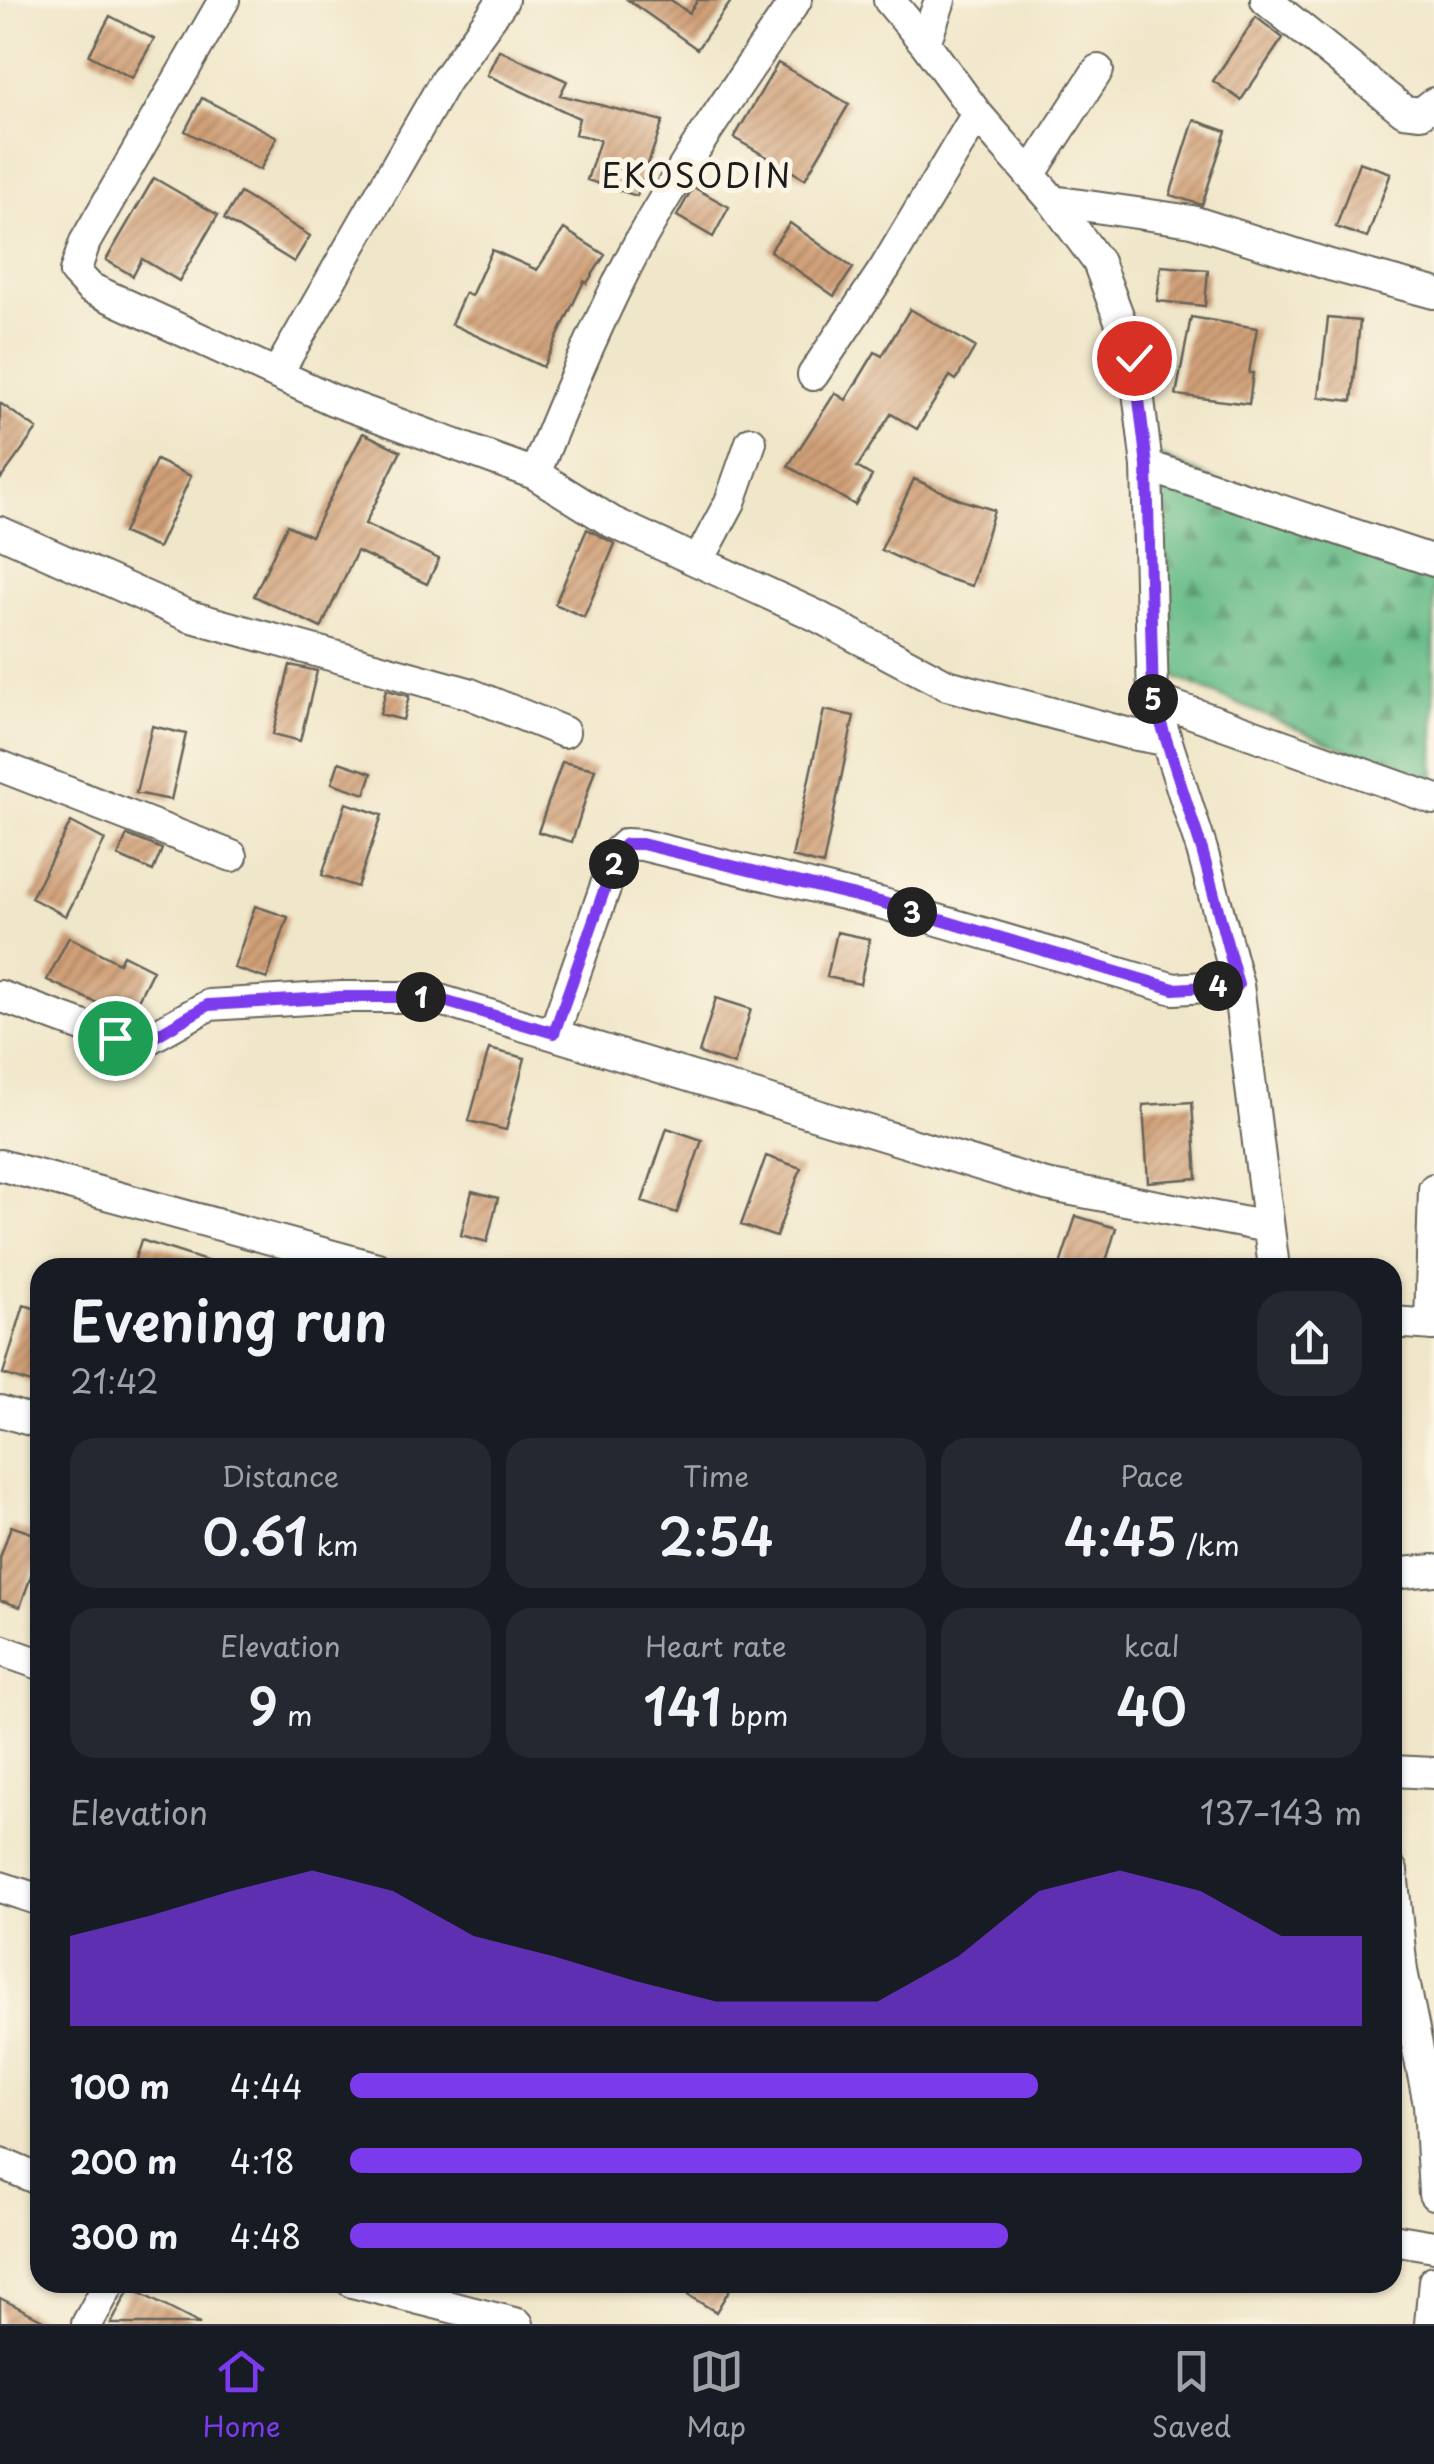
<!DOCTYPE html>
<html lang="en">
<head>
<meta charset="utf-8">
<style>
	:root { --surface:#171b24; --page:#242831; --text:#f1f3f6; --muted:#9ea1a6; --line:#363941; --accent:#7c3aed }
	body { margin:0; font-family:"Playpen Sans",sans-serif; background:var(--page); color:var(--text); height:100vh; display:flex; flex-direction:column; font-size:38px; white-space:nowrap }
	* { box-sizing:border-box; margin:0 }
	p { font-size:32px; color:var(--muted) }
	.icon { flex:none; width:55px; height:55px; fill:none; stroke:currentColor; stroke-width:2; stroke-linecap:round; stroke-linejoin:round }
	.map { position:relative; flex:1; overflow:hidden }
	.drawer { position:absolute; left:30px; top:1258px; width:1372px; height:1035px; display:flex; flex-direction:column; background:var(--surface); border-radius:30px; box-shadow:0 2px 8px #0004 }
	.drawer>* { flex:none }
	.pin { position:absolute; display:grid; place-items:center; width:85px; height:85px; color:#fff; margin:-42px; border:5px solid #fff; border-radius:50%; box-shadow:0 2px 10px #0007 }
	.km { position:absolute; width:50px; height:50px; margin:-25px; border-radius:50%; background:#222; color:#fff; font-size:28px; line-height:50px; text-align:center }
	.round { display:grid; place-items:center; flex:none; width:105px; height:105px; border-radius:30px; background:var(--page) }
	.summary { display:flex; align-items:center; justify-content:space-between; height:170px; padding:0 40px }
	h1 { font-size:55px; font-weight:600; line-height:75px }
	.metrics { display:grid; grid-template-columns:repeat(3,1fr); gap:15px; height:170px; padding:10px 40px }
	.metrics div { display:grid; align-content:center; border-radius:25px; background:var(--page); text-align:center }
	.metrics b { font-size:50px; font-weight:600 }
	.metrics small { font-size:28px; font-weight:400 }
	.metrics p { font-size:28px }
	.chart { height:280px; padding:20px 40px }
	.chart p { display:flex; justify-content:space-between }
	.chart svg { width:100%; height:180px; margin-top:10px; fill:var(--accent); opacity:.7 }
	ul { padding:0 40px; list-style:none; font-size:32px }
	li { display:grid; grid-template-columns:160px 120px 1fr; align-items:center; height:75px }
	li i { height:25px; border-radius:12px; background:var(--accent) }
	.tab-bar { display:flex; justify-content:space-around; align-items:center; height:140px; border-top:2px solid var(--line); background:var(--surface); font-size:28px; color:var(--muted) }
	.tab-bar a { display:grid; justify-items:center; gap:5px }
	.tab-bar .on { color:var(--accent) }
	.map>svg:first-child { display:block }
	.forest { fill:url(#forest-firs); stroke:#436c53; stroke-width:2.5 }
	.building { fill:url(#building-hatch) }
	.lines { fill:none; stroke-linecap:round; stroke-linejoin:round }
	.minor-casing { stroke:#666359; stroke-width:34 }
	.minor { stroke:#fff; stroke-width:30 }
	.route-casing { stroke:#fff; stroke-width:20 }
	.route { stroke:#7c3aed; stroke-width:12 }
	.labels { text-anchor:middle; stroke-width:10; stroke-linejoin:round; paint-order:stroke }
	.quarter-label { font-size:32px; letter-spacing:2.5px; fill:#1c1c1c; stroke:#fcf5e5 }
</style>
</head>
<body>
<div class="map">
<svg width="1434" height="2324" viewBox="0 0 1434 2324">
	<defs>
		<pattern id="forest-firs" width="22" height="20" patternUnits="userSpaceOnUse" patternTransform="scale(2.5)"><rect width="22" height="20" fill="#6abd8a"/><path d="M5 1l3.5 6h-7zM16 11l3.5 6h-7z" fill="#569970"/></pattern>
		<pattern id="building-hatch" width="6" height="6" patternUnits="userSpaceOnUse" patternTransform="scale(2.5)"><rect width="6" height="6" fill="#d1a078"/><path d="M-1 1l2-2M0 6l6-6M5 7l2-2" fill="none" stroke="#a98262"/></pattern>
	</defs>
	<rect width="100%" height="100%" fill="#fcf5e5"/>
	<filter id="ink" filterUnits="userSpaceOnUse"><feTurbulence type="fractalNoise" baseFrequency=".01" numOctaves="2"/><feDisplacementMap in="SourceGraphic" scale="20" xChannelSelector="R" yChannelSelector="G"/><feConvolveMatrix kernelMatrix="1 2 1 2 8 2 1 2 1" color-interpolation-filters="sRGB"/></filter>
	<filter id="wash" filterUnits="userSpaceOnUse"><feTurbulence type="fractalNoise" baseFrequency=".0048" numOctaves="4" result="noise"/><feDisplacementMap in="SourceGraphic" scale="40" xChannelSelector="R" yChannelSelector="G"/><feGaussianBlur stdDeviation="2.25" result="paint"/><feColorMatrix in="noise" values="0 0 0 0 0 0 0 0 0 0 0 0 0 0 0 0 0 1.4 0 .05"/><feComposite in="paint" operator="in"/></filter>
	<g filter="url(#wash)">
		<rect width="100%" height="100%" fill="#f0e6c9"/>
		<!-- forest -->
		<path class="forest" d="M1143 448 1434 577V787L1165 673Z"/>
		<g id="blocks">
			<!-- building -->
			<path class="building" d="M628 0H671L689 13 698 0H732L697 49Z
				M110 16 154 39 132 78 89 55Z
				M1256 17 1283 38 1241 100 1213 81Z
				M499 50 567 81 560 95 663 121 637 196 587 180 600 140 575 134 579 118 487 75Z
				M778 63 849 104 805 179 734 138Z
				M202 98 277 137 260 170 185 131Z
				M1194 120 1226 131 1202 205 1170 195Z
				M1359 162 1391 173 1367 238 1336 227Z
				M154 178 218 215 179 281 142 259 133 276 106 260Z
				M693 187 729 207 713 237 677 216Z
				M240 193 310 236 294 262 224 219Z
				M790 223 853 268 834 296 770 251Z
				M564 229 605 255 587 283 584 281 543 367 451 324 465 293 471 296 492 250 537 270Z
				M1161 266 1208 270 1205 306 1157 301Z
				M910 309 975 347 956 380 950 376 917 429 891 414 857 467 872 476 855 505 788 466 835 393 846 400 875 352 882 356Z
				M1191 317 1257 328 1249 373H1253L1249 404 1176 395Z
				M1328 318 1360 321 1352 401 1319 397Z
				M0 403 37 429 0 480Z
				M363 433 401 451 365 524 439 559 427 584 357 551 321 628 254 596 287 525 311 536Z
				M156 460 191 476 158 548 123 533Z
				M914 479 961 500 994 510 972 586 938 576 881 550Z
				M587 529 615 544 584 617 555 604Z
				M290 665 317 671 300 741 273 734Z
				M386 690 409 696 403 720 380 714Z
				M824 710 854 716 823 865 792 857Z
				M152 726 186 734 171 800 136 793Z
				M339 762 372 773 365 794 332 783Z
				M562 762 595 769 572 842 538 832Z
				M346 803 382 815 357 887 322 875Z
				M71 822 105 840 66 916 31 898Z
				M127 835 162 849 153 871 118 856Z
				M255 906 288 917 267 979 234 968Z
				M837 932 870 939 860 984 827 977Z
				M69 937 119 963 123 955 153 970 129 1018 47 980Z
				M716 998 751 1009 734 1065 699 1053Z
				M489 1049 525 1058 506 1130 469 1121Z
				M1192 1102 1197 1178 1148 1182 1143 1105Z
				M667 1128 702 1140 677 1213 642 1202Z
				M766 1156 801 1168 776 1237 741 1225Z
				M472 1191 498 1198 487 1242 461 1235Z
				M1076 1216 1116 1228 1104 1268H1059Z
				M141 1240 213 1263 212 1268H132Z
				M24 1305 40 1310V1375L37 1385 3 1374Z
				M11 1526 40 1536V1551L20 1607 0 1600V1558Z
				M696 2282H734L716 2312 688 2295Z
				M130 2288 200 2324H111Z
				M0 2298 51 2324H0Z"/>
		</g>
	</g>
	<g filter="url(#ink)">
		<use href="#blocks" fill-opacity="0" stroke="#666359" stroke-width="2.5"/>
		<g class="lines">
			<!-- minor casing -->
			<g class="minor-casing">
				<path id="minor" d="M224 0 85 242 75 272 90 288 333 400 535 474 612 522 815 615 947 685 1126 733 1165 740
					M889 0 925 43 977 114 1053 201 1098 262 1134 358 1147 466 1153 699 1202 850 1238 985 1274 1268
					M1266 0 1404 111 1421 113 1434 103
					M925 43 940 0
					M1030 175 1098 70
					M1053 201 1192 221 1330 265 1434 293
					M277 374 445 81 503 0
					M813 375 885 268 977 114
					M1147 466 1434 561
					M535 474C567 394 601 313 642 237 688 155 743 77 796 0
					M0 532 189 616 468 693 564 732
					M699 560 730 502 751 442
					M1153 699 1434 799
					M0 766 232 856
					M0 996 115 1038 141 1043 209 1005 341 997H430L1046 1185 1268 1227
					M554 1033 618 851 626 844 642 845 880 903 1174 989 1238 985
					M0 1165 377 1268
					M1392 1322 1434 1325
					M1430 1325 1434 1189
					M0 1411 40 1423
					M1392 1574 1434 1570
					M0 1650 40 1664
					M1392 1771 1434 1773
					M1392 1871 1402 1971 1429 2104 1434 2194
					M0 1887 40 1900
					M0 2163 40 2180
					M1392 2239 1434 2246
					M352 2282 518 2324
					M87 2324 110 2282
					M1430 2324 1434 2281"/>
			</g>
			<!-- minor -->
			<use href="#minor" class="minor"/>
		</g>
	</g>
	<g class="lines" filter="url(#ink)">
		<!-- route casing -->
		<g class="route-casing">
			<path id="route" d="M115 1038 142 1044 208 1005 341 997H430L554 1033 618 851 626 844H642L880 902 1174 989 1238 985 1202 850 1153 699 1147 466 1134 358"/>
		</g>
		<!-- route -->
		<use href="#route" class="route"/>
	</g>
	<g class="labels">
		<!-- quarter labels -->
		<g class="quarter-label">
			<text x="697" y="188">EKOSODIN</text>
		</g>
	</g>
</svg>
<div class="pin" style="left:115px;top:1038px;background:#1e9e55"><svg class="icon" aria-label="arrive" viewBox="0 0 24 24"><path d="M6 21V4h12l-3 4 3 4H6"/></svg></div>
<div class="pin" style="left:1134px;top:358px;background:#d93025"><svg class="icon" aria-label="check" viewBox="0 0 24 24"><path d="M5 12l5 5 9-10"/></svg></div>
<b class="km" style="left:421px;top:997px">1</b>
<b class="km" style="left:614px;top:864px">2</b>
<b class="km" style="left:912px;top:912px">3</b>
<b class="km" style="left:1218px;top:986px">4</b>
<b class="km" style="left:1153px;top:699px">5</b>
<section class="drawer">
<div class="summary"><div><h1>Evening run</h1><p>21:42</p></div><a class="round"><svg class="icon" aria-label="share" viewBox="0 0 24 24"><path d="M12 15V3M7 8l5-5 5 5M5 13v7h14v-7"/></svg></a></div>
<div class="metrics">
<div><p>Distance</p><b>0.61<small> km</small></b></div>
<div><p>Time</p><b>2:54</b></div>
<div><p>Pace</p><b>4:45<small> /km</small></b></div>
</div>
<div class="metrics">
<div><p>Elevation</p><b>9<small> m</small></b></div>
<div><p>Heart rate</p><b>141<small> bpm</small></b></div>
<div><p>kcal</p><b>40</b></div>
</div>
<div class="chart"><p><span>Elevation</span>137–143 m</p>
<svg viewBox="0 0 160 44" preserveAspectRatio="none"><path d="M0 44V22L10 17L20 11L30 6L40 11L50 22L60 27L70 33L80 38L90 38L100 38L110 27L120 11L130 6L140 11L150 22L160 22V44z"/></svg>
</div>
<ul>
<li><b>100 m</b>4:44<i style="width:68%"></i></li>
<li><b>200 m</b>4:18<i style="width:100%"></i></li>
<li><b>300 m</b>4:48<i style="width:65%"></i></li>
</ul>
</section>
</div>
<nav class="tab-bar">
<a class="on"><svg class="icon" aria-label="home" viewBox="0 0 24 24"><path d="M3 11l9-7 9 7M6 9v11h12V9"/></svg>Home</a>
<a><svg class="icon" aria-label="map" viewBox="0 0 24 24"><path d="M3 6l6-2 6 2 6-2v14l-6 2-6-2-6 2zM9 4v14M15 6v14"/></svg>Map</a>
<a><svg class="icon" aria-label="saved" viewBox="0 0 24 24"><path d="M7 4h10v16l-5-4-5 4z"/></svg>Saved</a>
</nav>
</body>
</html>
